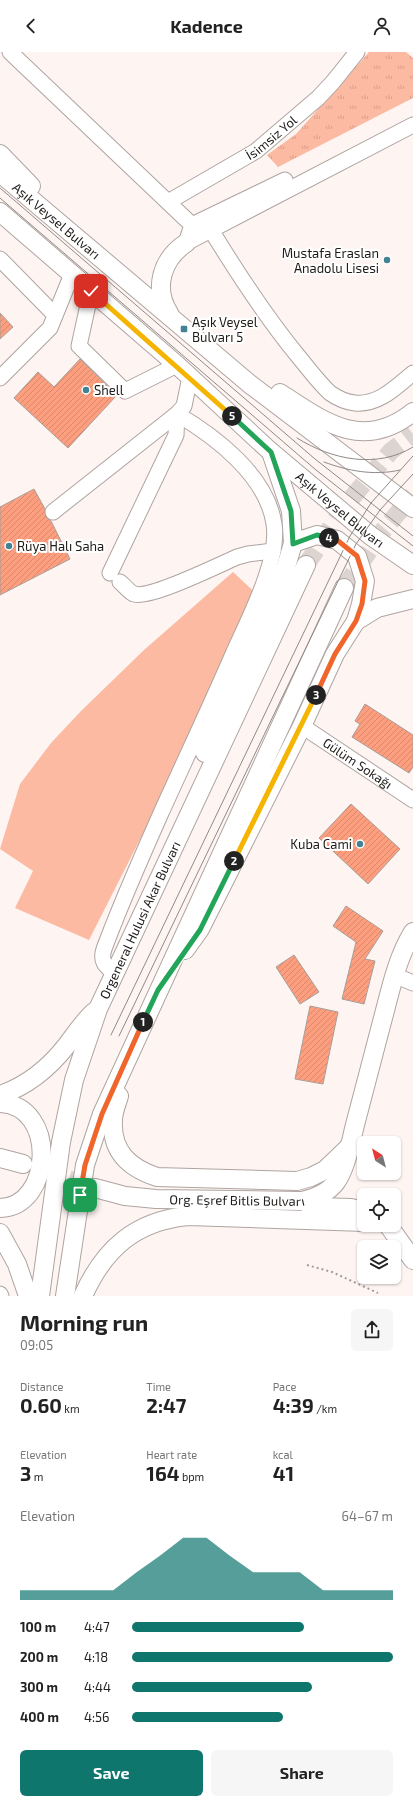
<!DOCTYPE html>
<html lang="en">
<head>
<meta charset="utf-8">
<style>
	:root { --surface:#fff; --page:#f6f6f6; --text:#222; --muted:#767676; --accent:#0f766e }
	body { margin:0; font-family:"Exo 2",sans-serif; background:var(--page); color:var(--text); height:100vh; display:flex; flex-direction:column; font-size:15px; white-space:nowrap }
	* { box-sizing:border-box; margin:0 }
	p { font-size:13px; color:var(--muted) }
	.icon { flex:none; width:22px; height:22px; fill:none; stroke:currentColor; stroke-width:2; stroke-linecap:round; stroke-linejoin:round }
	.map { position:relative; height:1244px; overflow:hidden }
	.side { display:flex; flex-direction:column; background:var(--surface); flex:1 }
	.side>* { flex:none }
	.needle { width:26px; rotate:324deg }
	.buttons { position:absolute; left:357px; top:1084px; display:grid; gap:8px }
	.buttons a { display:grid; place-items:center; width:44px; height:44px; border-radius:6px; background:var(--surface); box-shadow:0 1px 3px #0004; font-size:20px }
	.pin { position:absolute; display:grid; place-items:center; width:34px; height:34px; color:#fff; margin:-17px; border-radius:8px; box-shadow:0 2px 6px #0006 }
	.km { position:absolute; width:20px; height:20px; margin:-10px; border-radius:50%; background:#222; color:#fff; font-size:11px; line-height:20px; text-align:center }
	.round { display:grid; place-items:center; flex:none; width:42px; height:42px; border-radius:6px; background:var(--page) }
	.summary { display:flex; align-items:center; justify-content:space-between; height:68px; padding:0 20px }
	h1 { font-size:22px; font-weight:700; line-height:30px }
	.stats { display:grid; grid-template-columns:repeat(3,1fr); gap:6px; height:68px; padding:4px 20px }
	.stats div { display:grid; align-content:center }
	.stats b { font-size:20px; font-weight:700 }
	.stats small { font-size:11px; font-weight:400 }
	.stats p { font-size:11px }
	.chart { height:112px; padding:8px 20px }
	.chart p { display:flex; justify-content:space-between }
	.chart svg { width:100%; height:72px; margin-top:4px; fill:var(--accent); opacity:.7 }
	.button { display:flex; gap:8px; margin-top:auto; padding:8px 20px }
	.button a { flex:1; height:46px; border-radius:6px; background:var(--accent); color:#fff; font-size:16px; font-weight:700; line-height:46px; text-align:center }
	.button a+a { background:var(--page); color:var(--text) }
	ul { padding:0 20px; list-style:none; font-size:13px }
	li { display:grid; grid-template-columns:64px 48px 1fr; align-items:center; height:30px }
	li i { height:10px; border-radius:5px; background:var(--accent) }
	header { display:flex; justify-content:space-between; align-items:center; height:52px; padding:0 20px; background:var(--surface); font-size:18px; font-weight:700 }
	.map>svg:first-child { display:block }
	.grass { fill:#fcbaa2 }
	.park { fill:url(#park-tufts) }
	.building { fill:url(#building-hatch); stroke:#a89e9a }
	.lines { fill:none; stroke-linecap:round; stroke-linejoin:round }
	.major-tunnel { stroke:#dcd4d1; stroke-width:18; stroke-dasharray:18 9; stroke-linecap:butt }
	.minor-casing { stroke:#aea4a0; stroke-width:17 }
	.major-casing { stroke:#aea4a0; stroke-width:20 }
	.path { stroke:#a19b98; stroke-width:2; stroke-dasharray:2 3; stroke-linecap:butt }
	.minor { stroke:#fff; stroke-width:15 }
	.major { stroke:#fff; stroke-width:18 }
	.tram { stroke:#908a87; stroke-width:1 }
	.split-1-casing { stroke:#fff; stroke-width:8 }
	.split-2-casing { stroke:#fff; stroke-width:8 }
	.split-3-casing { stroke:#fff; stroke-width:8 }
	.split-4-casing { stroke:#fff; stroke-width:8 }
	.split-5-casing { stroke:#fff; stroke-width:8 }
	.split-6-casing { stroke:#fff; stroke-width:8 }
	.split-1 { stroke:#f0652b; stroke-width:5 }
	.split-2 { stroke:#22a559; stroke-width:5 }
	.split-3 { stroke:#f5b400; stroke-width:5 }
	.split-4 { stroke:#f0652b; stroke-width:5 }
	.split-5 { stroke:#22a559; stroke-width:5 }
	.split-6 { stroke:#f5b400; stroke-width:5 }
	.poi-dot { fill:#418395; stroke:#fff; stroke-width:1.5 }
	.labels { text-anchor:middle; stroke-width:4; stroke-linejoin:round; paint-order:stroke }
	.street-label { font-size:13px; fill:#1d1a18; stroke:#fff }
	.poi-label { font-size:13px; fill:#1d1a18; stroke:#fff; text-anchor:start }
</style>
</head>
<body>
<header><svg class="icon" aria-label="back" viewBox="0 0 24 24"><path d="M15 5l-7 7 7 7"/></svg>Kadence<svg class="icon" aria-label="person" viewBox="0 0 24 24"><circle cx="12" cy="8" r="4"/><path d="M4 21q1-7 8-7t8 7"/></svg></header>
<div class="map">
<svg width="413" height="1244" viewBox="0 0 413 1244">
	<defs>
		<pattern id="park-tufts" width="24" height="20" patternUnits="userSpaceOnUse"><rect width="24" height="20" fill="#fcbaa2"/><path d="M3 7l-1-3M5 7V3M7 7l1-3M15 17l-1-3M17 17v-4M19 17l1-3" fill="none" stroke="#d89f8b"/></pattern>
		<pattern id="building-hatch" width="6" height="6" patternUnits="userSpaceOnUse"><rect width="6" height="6" fill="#fd9f7e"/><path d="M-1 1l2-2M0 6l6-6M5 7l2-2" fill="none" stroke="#d8886c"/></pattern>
	</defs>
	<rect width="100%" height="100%" fill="#fef5f2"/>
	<!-- grass -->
	<path class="grass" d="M233 520 262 547 89 888 15 856 33 819 0 797 20 732 51 691 81 659 144 598Z"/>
	<!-- park -->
	<path class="park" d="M369 0H406L413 6V46L278 115 267 103 296 82Z"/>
	<!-- building -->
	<path class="building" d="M0 261 13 275 0 287Z
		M80 307 117 343 68 396 14 346 38 320 54 335Z
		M34 437 45 457 46 465 51 469 70 507 0 543V455Z
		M365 652 413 683V715L409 721 352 685 360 672 355 669Z
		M351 752 400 797 368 832 319 786Z
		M346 854 383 879 365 907 375 909 364 952 342 947 356 890 333 874Z
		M294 903 319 940 300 952 276 915Z
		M310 954 338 960 323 1032 295 1027Z"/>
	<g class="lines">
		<!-- major-tunnel -->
		<path class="major-tunnel" d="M306 513 345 454 391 399 413 382
			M344 536 381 481 413 443
			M43 1119 95 1136"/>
		<!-- minor casing -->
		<g class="minor-casing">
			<g id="minor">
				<path d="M10 0 192 173 186 191"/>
				<path id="s1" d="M168 150 256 99 318 46 333 30 357 0"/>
				<path d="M192 173 285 128"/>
				<path d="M211 178C238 222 265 264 298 304 308 316 318 330 330 341 337 346 346 350 355 351 379 353 396 335 413 321"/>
				<path d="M186 191 413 73"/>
				<path d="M0 207 55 263"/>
				<path d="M91 239 79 294 125 339 177 313"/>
				<path d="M0 326 50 276 72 222"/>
				<path d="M53 460 177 362C216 385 267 424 274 472 280 508 248 568 233 602 210 655 185 708 161 761 141 806 121 851 104 897 100 909 105 915 116 921"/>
				<path d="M110 521 176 383 177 362 184 354 190 325"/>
				<path d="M120 530C124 533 129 540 134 542 150 547 219 513 237 505L248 502 273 499"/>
				<path id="s2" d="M302 674 413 748"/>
				<path d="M394 923 413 931"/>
				<path d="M0 1242 1 1244"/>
			</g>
		</g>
		<!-- major casing -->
		<g class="major-casing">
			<g id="major">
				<path d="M0 102 31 134"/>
				<path id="s3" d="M0 121 251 333 413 456"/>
				<path id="s4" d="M0 160 177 313 271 400 371 484 413 513"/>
				<path d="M169 261C153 236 162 207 186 191"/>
				<path d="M280 341C324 370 363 400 413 360"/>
				<path d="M293 491 317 483 337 488 357 504 365 529 361 552 356 569"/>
				<path d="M205 701 286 515 293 491 291 459 271 400"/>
				<path d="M185 898 200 877 302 674 335 602 356 569 377 556 413 547"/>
				<path d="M0 1043C27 1034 49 1016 67 993 76 981 83 970 94 960"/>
				<path d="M119 1044C117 1051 113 1060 113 1068 111 1099 129 1116 157 1125L297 1129 311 1125 325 1118 349 1095"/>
				<path d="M0 1051C58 1053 53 1155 0 1156"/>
				<path d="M0 1106 23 1112"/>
				<path id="s5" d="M95 1136 125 1144 156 1147 302 1149C315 1146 328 1141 336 1130 347 1115 351 1087 356 1069 365 1035 374 1000 383 966 391 936 397 906 413 880"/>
				<path d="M302 1149 317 1155 351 1156 364 1159"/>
				<path d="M388 1173 413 1208"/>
				<path d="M0 1181 17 1212 28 1244"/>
				<path id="s6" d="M40 1244 61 1090 74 1028 98 957 306 513"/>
				<path d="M65 1244 85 1113 102 1062 344 536"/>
				<path d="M83 1244C104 1197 135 1169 188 1164L364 1170"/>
			</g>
		</g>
		<!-- path -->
		<path class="path" d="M307 1213 332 1220 378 1241"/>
		<!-- minor -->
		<use href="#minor" class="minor"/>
		<!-- major -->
		<use href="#major" class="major"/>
		<!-- tram -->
		<path class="tram" d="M0 136 315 407 413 484
			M0 146 316 418 413 494
			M297 386C332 408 377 417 413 395
			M324 410C348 419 374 424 400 418
			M111 983 350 484 371 451 413 404
			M119 984 356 492 380 458 413 422"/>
	</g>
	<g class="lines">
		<!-- split-1 casing -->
		<g class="split-1-casing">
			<path id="split-1" d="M80 1143 85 1113 102 1062 143 970"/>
		</g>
		<!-- split-2 casing -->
		<g class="split-2-casing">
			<path id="split-2" d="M143 970 158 938 200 878 234 809"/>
		</g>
		<!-- split-3 casing -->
		<g class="split-3-casing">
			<path id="split-3" d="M234 809 316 643"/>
		</g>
		<!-- split-4 casing -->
		<g class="split-4-casing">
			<path id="split-4" d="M316 643 335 602 356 569 362 552 365 529 357 504 337 488 329 486"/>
		</g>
		<!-- split-5 casing -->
		<g class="split-5-casing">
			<path id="split-5" d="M232 364 271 400 291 459 293 492 317 483 329 486"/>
		</g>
		<!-- split-6 casing -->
		<g class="split-6-casing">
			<path id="split-6" d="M91 239 232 364"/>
		</g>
		<!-- split-1 -->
		<use href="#split-1" class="split-1"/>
		<!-- split-2 -->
		<use href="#split-2" class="split-2"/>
		<!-- split-3 -->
		<use href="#split-3" class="split-3"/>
		<!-- split-4 -->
		<use href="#split-4" class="split-4"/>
		<!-- split-5 -->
		<use href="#split-5" class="split-5"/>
		<!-- split-6 -->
		<use href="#split-6" class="split-6"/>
	</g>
	<!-- markers -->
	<g class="poi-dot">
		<circle cx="387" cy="208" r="4"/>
		<rect x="180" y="273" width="8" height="8" rx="2"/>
		<circle cx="86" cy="338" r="4"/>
		<circle cx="9" cy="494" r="4"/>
		<circle cx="360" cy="792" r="4"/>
	</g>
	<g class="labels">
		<!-- street labels -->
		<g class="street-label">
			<text dy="5" stroke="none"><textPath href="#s1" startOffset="122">İsimsiz Yol</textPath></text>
			<text dy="5" stroke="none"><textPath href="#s3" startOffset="74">Aşık Veysel Bulvarı</textPath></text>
			<text dy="5" stroke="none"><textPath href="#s4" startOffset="452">Aşık Veysel Bulvarı</textPath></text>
			<text dy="5" stroke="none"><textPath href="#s2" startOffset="67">Gülüm Sokağı</textPath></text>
			<text dy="5" stroke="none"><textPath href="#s6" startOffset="392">Orgeneral Hulusi Akar Bulvarı</textPath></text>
			<text dy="5" stroke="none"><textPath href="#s5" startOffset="143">Org. Eşref Bitlis Bulvarı</textPath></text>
		</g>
		<!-- poi labels -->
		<g class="poi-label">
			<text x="379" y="206" text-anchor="end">Mustafa Eraslan<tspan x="379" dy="15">Anadolu Lisesi</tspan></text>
			<text x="192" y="275">Aşık Veysel<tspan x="192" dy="15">Bulvarı 5</tspan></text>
			<text x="94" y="343">Shell</text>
			<text x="17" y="499">Rüya Halı Saha</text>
			<text x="352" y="797" text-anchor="end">Kuba Cami</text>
		</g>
	</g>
</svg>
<div class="buttons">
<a><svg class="needle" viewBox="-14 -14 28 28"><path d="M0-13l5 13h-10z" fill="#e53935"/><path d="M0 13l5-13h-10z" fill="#767676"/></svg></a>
<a><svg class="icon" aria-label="locate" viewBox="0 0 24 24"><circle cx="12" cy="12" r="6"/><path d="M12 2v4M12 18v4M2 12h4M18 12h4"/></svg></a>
<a><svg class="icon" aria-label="layers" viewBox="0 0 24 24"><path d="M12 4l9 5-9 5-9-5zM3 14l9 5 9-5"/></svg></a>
</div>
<div class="pin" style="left:80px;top:1143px;background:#1e9e55"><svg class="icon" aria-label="arrive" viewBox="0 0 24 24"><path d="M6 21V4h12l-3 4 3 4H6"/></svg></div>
<div class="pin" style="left:91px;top:239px;background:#d93025"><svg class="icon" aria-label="check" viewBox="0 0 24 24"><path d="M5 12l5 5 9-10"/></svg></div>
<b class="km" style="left:143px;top:970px">1</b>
<b class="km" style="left:234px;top:809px">2</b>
<b class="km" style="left:316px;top:643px">3</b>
<b class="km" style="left:329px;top:486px">4</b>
<b class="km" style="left:232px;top:364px">5</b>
</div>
<section class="side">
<div class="summary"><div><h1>Morning run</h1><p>09:05</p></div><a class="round"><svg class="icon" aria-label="share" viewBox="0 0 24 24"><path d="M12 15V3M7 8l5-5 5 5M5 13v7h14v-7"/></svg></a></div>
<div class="stats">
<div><p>Distance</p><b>0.60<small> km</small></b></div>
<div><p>Time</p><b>2:47</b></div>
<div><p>Pace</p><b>4:39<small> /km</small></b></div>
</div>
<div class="stats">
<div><p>Elevation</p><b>3<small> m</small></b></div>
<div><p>Heart rate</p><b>164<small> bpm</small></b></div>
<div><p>kcal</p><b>41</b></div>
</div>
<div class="chart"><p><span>Elevation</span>64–67 m</p>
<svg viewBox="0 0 160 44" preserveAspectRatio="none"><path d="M0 44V38L10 38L20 38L30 38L40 38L50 27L60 17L70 6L80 6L90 17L100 27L110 27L120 27L130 38L140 38L150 38L160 38V44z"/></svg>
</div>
<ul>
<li><b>100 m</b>4:47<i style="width:66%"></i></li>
<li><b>200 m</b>4:18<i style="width:100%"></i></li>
<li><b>300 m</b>4:44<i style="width:69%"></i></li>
<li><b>400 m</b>4:56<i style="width:58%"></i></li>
</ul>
<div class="button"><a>Save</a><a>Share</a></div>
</section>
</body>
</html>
